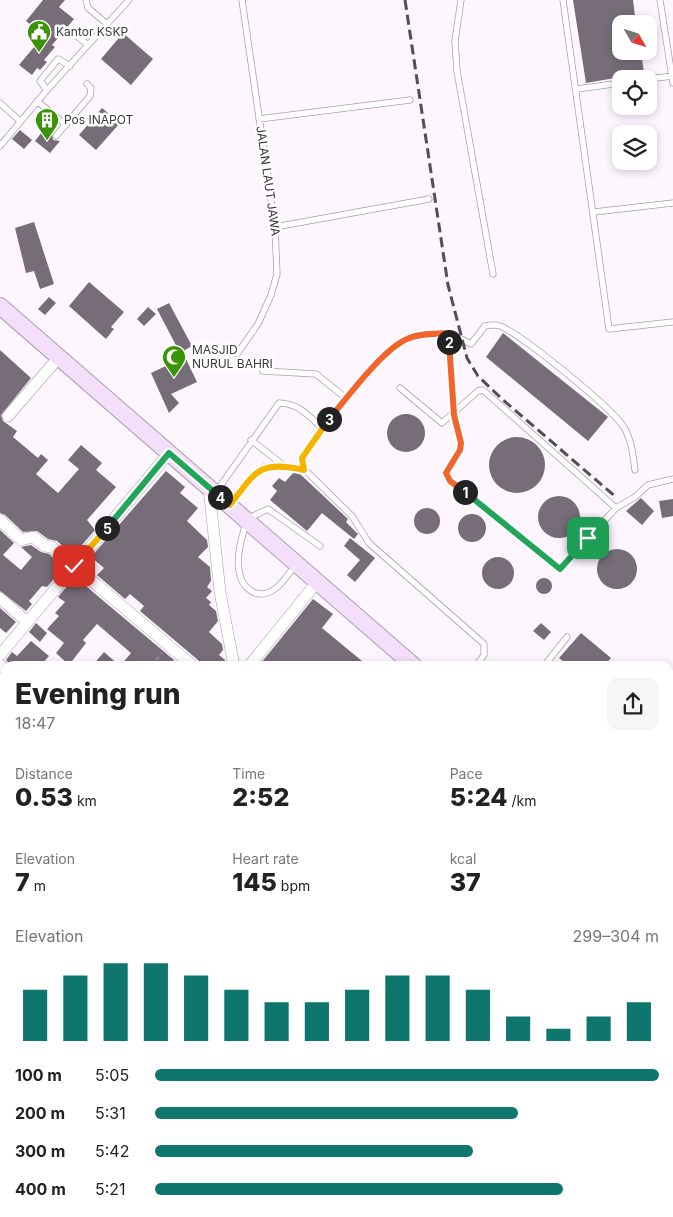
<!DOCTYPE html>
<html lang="en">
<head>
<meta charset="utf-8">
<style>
	:root { --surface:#fff; --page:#f6f6f6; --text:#222; --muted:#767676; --accent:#0f766e }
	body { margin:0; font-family:Inter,sans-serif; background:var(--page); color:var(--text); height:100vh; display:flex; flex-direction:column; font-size:19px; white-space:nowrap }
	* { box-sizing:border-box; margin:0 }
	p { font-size:16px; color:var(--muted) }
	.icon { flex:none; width:28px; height:28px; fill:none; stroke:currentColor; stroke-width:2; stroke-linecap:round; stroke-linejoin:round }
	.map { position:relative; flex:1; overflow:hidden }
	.sheet { position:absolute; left:0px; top:661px; width:674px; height:556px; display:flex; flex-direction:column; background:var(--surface); border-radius:15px 15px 0 0; box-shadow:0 2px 8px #0003 }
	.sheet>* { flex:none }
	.needle { width:32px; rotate:129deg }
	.buttons { position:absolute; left:612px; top:15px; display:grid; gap:10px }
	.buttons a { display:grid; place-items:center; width:45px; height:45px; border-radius:10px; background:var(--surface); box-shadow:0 2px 8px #0003; font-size:25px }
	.pin { position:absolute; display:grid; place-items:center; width:42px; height:42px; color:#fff; margin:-21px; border-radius:10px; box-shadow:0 2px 8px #0006 }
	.km { position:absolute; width:25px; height:25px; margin:-12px; border-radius:50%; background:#222; color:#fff; font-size:14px; line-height:25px; text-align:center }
	.round { display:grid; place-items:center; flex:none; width:52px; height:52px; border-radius:10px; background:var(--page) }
	.summary { display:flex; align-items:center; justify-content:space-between; height:85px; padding:0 15px }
	h1 { font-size:28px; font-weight:800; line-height:38px }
	.figures { display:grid; grid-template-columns:repeat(3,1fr); gap:8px; height:85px; padding:5px 15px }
	.figures div { display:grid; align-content:center }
	.figures b { font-size:25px; font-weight:800 }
	.figures small { font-size:14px; font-weight:400 }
	.figures p { font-size:14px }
	.chart { height:140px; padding:10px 15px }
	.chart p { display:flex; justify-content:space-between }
	.chart svg { width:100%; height:90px; margin-top:5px; stroke:var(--accent); stroke-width:6 }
	ul { padding:0 15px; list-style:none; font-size:16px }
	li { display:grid; grid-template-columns:80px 60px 1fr; align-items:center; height:38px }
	li i { height:12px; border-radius:6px; background:var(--accent) }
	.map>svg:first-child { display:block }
	.building { fill:#766d79 }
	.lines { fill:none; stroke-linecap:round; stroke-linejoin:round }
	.lane-casing { stroke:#a99fac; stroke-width:7 }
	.street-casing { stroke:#a99fac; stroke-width:12 }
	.secondary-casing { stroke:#a99fac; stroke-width:18 }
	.highway-casing { stroke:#d8d7d8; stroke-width:21 }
	.path { stroke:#958f96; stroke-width:2; stroke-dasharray:4 4; stroke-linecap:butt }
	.lane { stroke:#fff; stroke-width:5.5 }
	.street { stroke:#fff; stroke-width:11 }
	.secondary { stroke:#f4dffb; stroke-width:16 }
	.highway { stroke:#db94f1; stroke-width:20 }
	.rail { stroke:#524e53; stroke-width:3; stroke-dasharray:10 5; stroke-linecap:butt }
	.split-1-casing { stroke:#fff; stroke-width:10 }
	.split-2-casing { stroke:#fff; stroke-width:10 }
	.split-3-casing { stroke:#fff; stroke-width:10 }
	.split-4-casing { stroke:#fff; stroke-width:10 }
	.split-5-casing { stroke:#fff; stroke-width:10 }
	.split-6-casing { stroke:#fff; stroke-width:10 }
	.split-1 { stroke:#22a559; stroke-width:6 }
	.split-2 { stroke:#f0652b; stroke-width:6 }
	.split-3 { stroke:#f0652b; stroke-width:6 }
	.split-4 { stroke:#f5b400; stroke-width:6 }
	.split-5 { stroke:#22a559; stroke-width:6 }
	.split-6 { stroke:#f5b400; stroke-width:6 }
	.labels { text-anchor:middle; stroke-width:5; stroke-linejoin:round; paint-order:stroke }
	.poi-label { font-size:12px; fill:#3b373c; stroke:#fff; text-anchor:start }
	.street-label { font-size:12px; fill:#3b373c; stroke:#fff }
</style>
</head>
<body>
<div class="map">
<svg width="673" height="1217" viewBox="0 0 673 1217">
	<rect width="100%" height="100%" fill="#fdf6ff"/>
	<!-- building -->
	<path class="building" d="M43 0H65L59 7 74 19 52 45 55 47 44 60 47 62 40 70 37 68 32 75 19 65 44 35 26 21Z
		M573 0H633L636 24H621V51H641L644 73 586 83Z
		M123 33 153 59 131 85 101 59Z
		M102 108 120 123 96 150 79 135Z
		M45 128 52 134 53 140 60 141 50 153 35 141Z
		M20 130 32 140 24 149 12 139Z
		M34 222 54 284 40 289 34 271 26 273 15 228Z
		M89 282 124 312 111 327 114 329 106 339 69 306Z
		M49 297 56 303 45 315 38 309Z
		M169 303 192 346 180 353 157 309Z
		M148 307 156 314 144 326 137 319Z
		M503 333 608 417 588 441 486 357Z
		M0 350 31 378 1 415 3 421 17 431 13 437 38 458 41 454 48 460 36 474 58 493 79 469 68 460 81 445 102 463 96 470 116 487 87 520 95 530 73 555 57 541 48 539 37 531 23 532 5 515 0 513Z
		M185 357 197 382 171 394 179 403 169 413 151 373Z
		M387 433a19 19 0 1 1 38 0a19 19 0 1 1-38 0Z
		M489 465a28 28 0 1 1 56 0a28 28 0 1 1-56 0Z
		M166 471 185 487 180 493 198 508 187 521 207 540 208 547 198 557 210 567 211 581 207 587 212 591 206 598 211 602 209 605 216 611 218 621 209 632 222 644 223 650 219 655 225 660 226 666H200L198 660 140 611 144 606 130 594 125 599 97 575 104 568 91 557Z
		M294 472 299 473 348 519 346 522 358 534 354 539 322 513 307 531 270 500 277 491 272 486 279 478 285 482Z
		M538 517a21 21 0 1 1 42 0a21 21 0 1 1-42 0Z
		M641 498 654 511 642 525 626 511Z
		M673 499V516L662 518 659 501Z
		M414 521a13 13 0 1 1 26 0a13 13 0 1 1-26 0Z
		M458 528a14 14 0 1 1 28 0a14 14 0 1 1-28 0Z
		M0 530 14 543 3 555 21 570 32 557 21 547 31 545 41 552 49 554 64 567 47 587 42 586 29 601 32 604 26 611 0 591Z
		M350 538 375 558 355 582 347 575 360 560 344 546Z
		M597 569a20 20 0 1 1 40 0a20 20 0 1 1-40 0Z
		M482 573a16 16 0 1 1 32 0a16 16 0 1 1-32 0Z
		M75 577 174 660 169 666H92L104 652 120 666 131 653 97 624 83 640 86 643 69 665 56 653 64 643 47 629 59 616 55 613 65 602 58 597Z
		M536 586a8 8 0 1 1 16 0a8 8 0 1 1-16 0Z
		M313 599 333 614 322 628 368 666H264L261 663Z
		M0 608 16 622 6 633 0 628Z
		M36 623 47 633 40 642 29 632Z
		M541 623 551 632 544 640 533 631Z
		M581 633 611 658 604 666H569L559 658Z
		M31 641 49 656 40 666H12L6 660 12 652 17 656Z"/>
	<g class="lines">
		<!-- lane casing -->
		<g class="lane-casing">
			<path id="lane" d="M86 0 88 8 107 24
				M461 0 455 41 457 71 493 274
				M563 0 609 329 673 322
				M660 0 673 83
				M77 36 88 45
				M649 79 672 76
				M577 89 621 83
				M47 90 40 81 58 59 70 66
				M37 101 66 125
				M0 103 20 121
				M259 119 410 100
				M56 136 90 96 91 88 87 84
				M0 146 47 90 129 0
				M594 212 673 203
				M275 227 429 199
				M449 333 454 415 461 443 460 450 447 470 448 478 560 569 616 508 635 497 648 485 673 479
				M237 354 258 324 271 295 277 274 275 227 242 0
				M263 371 316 374 347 399
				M400 388 442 423 478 391 483 390 616 508
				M251 440 283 465
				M304 469 302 458 322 428 385 355 400 342 409 338 449 333 471 344 485 326C490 325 495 324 500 326 521 334 614 409 625 429 632 442 633 455 635 470
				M216 492 279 403C298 403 309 416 322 428
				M230 505 251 477 264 467 283 465 304 469 352 516 369 543 484 644V655L476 666
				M296 565C289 573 283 583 275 589 258 601 241 589 239 570 236 553 243 535 247 519L268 509 320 546
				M544 666 567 637
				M669 751 673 746
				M669 806H673"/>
		</g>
		<!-- street casing -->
		<g class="street-casing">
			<path id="street" d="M8 416 59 357
				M209 488 220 592 234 666
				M0 520 21 540 33 537 45 546 52 547 193 666
				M0 598 27 622
				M0 655 169 453
				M0 665 5 669
				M249 666 318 581
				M669 797 673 792
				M0 849 5 854
				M669 867 673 872
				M669 966 673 961
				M0 970 5 964
				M0 1084 5 1080
				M669 1125 673 1120
				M0 1127 5 1131
				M0 1155 5 1160
				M154 1212 160 1217
				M403 1212 408 1217
				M619 1212 624 1217
				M50 1217 54 1212
				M232 1217 236 1212
				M463 1217 467 1212
				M593 1217 597 1212"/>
		</g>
		<!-- secondary casing -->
		<g class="secondary-casing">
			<path id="secondary" d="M0 306 414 666"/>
		</g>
		<!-- highway casing -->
		<g class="highway-casing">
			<path id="highway" d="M321 1217 325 1212"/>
		</g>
		<!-- path -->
		<path class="path" d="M151 666 162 653
			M0 712 5 716"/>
		<!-- lane -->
		<use href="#lane" class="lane"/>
		<!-- street -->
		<use href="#street" class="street"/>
		<!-- secondary -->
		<use href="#secondary" class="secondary"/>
		<!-- highway -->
		<use href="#highway" class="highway"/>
		<!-- rail -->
		<path class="rail" d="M405 0 448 285 467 358 478 376 502 399 617 498"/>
	</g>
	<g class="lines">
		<!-- split-1 casing -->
		<g class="split-1-casing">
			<path id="split-1" d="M465 492 560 569 588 538"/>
		</g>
		<!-- split-2 casing -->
		<g class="split-2-casing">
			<path id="split-2" d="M449 342 454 415 461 443 460 450 446 473 450 481 465 492"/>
		</g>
		<!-- split-3 casing -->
		<g class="split-3-casing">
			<path id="split-3" d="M329 419C348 397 382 350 407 339 419 333 436 334 449 333V342"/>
		</g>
		<!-- split-4 casing -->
		<g class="split-4-casing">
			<path id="split-4" d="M220 497 230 505C256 471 259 460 304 470L302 458 329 419"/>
		</g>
		<!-- split-5 casing -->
		<g class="split-5-casing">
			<path id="split-5" d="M107 528 169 453 220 497"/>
		</g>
		<!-- split-6 casing -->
		<g class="split-6-casing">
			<path id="split-6" d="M74 566 107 528"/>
		</g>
		<!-- split-1 -->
		<use href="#split-1" class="split-1"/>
		<!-- split-2 -->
		<use href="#split-2" class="split-2"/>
		<!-- split-3 -->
		<use href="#split-3" class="split-3"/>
		<!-- split-4 -->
		<use href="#split-4" class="split-4"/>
		<!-- split-5 -->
		<use href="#split-5" class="split-5"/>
		<!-- split-6 -->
		<use href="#split-6" class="split-6"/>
	</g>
	<!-- icons -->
	<defs>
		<g id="civic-pin" transform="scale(1.25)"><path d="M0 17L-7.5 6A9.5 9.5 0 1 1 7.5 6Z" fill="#3b9306" stroke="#fff"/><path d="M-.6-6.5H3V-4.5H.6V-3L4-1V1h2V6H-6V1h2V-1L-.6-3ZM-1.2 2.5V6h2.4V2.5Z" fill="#fff"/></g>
		<g id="building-pin" transform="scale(1.25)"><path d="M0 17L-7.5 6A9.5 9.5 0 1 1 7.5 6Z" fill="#3b9306" stroke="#fff"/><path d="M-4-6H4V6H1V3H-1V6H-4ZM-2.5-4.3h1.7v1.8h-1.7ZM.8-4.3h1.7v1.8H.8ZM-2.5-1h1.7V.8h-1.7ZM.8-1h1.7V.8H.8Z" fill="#fff"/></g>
		<g id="mosque-pin" transform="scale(1.25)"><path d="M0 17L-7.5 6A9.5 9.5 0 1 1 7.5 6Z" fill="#3b9306" stroke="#fff"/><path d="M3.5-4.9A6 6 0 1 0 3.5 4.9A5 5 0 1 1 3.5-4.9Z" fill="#fff"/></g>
	</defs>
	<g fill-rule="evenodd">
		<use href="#civic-pin" x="39" y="32"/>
		<use href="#building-pin" x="47" y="120"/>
		<use href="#mosque-pin" x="174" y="357"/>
	</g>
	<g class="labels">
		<!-- poi labels -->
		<g class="poi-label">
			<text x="56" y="36">Kantor KSKP</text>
			<text x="64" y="124">Pos INAPOT</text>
			<text x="192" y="354">MASJID<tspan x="192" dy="14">NURUL BAHRI</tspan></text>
		</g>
		<!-- street labels -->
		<g class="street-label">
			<text transform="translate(268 181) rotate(82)" y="4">JALAN LAUT JAWA</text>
		</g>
	</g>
</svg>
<div class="buttons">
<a><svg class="needle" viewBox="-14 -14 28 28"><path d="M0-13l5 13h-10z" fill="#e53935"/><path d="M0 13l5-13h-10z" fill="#767676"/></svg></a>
<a><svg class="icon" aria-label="locate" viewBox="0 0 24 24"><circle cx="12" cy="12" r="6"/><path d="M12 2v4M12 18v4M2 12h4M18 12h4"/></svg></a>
<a><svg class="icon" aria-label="layers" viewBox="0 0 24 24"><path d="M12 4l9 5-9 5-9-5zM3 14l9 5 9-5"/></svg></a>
</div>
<div class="pin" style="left:588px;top:538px;background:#1e9e55"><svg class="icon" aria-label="arrive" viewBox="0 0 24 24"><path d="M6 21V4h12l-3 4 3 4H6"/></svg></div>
<div class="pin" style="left:74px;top:566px;background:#d93025"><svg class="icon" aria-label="check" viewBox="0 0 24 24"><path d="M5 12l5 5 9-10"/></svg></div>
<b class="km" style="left:465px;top:492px">1</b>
<b class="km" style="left:449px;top:342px">2</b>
<b class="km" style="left:329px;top:419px">3</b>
<b class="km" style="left:220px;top:497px">4</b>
<b class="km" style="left:107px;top:528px">5</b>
<section class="sheet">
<div class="summary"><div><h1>Evening run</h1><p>18:47</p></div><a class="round"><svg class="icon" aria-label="share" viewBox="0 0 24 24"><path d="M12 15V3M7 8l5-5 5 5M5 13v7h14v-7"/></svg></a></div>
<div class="figures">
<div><p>Distance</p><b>0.53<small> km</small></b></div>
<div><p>Time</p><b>2:52</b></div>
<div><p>Pace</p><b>5:24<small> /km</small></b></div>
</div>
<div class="figures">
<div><p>Elevation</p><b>7<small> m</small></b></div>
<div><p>Heart rate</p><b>145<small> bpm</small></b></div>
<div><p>kcal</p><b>37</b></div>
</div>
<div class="chart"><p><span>Elevation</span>299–304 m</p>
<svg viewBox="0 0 160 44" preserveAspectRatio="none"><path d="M5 44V19M15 44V12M25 44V6M35 44V6M45 44V12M55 44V19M65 44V25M75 44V25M85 44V19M95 44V12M105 44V12M115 44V19M125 44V32M135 44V38M145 44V32M155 44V25"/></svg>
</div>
<ul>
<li><b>100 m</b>5:05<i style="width:100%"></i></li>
<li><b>200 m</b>5:31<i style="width:72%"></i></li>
<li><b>300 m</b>5:42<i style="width:63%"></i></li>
<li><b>400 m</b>5:21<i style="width:81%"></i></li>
</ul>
</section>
</div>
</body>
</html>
